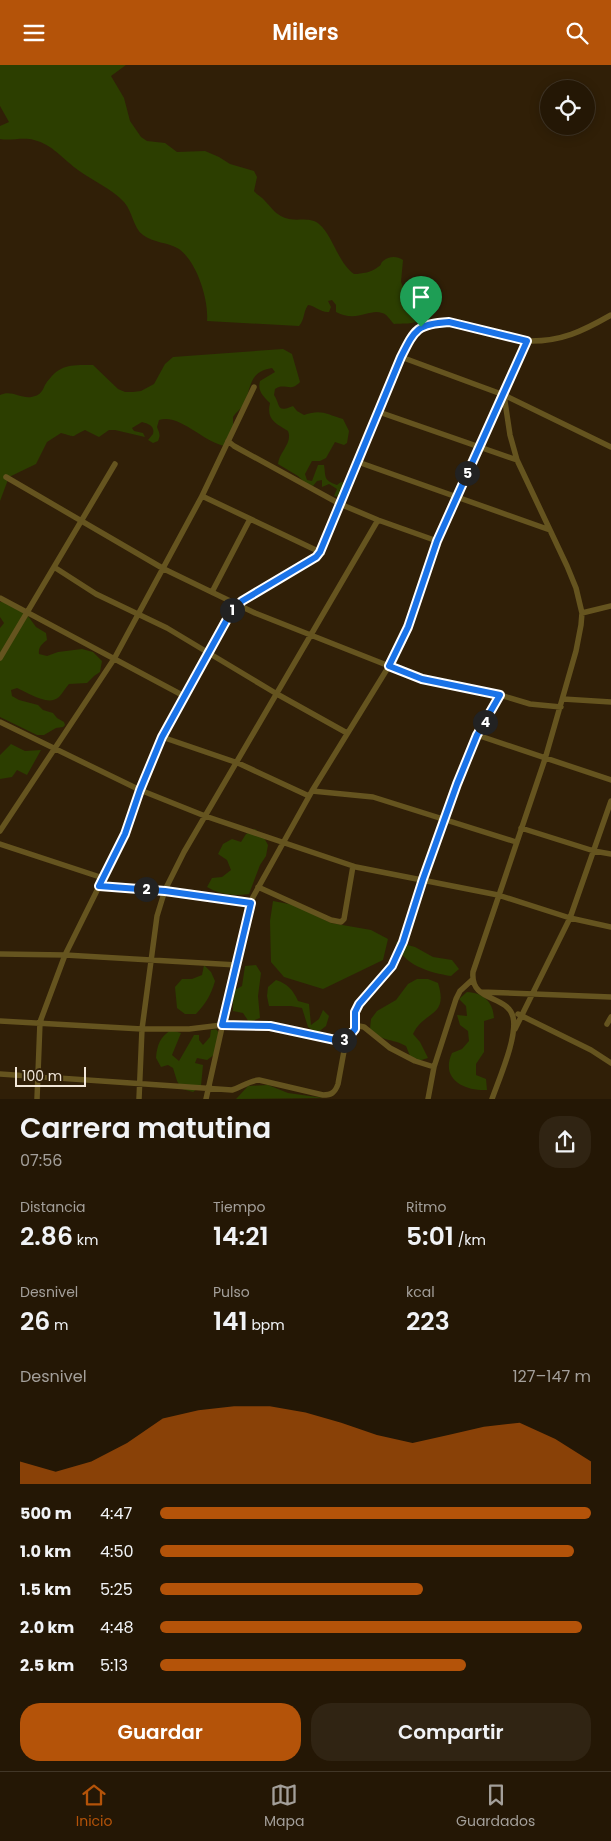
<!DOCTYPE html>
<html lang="es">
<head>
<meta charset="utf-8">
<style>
	:root { --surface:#241705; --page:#302413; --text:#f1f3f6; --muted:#a39f9a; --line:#413627; --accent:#b45309 }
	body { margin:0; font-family:Poppins,sans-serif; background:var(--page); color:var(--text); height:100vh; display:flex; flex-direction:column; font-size:19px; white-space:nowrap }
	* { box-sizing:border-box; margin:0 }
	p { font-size:16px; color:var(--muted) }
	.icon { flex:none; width:28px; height:28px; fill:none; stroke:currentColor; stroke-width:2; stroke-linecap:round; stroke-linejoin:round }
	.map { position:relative; height:1034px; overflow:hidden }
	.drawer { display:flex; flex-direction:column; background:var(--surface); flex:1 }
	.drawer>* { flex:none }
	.controls { position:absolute; left:540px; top:15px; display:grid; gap:10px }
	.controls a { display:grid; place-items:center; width:55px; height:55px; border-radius:50%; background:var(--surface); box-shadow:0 2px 12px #0003,0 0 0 1px var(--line); font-size:25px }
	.scale { position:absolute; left:15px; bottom:12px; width:71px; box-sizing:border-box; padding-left:5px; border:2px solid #f2e7d9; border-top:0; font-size:14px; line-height:18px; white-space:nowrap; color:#f2e7d9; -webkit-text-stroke:4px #301f07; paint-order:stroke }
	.pin { position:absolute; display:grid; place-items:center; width:42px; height:42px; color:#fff; margin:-51px -21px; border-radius:50% 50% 50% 0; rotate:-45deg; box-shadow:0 0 5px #0007 }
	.pin .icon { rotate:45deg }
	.km { position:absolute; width:25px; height:25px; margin:-12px; border-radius:50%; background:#222; color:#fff; font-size:14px; line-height:25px; text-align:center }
	.round { display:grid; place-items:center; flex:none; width:52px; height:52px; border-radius:20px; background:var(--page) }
	.overview { display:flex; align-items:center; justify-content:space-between; height:85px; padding:0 20px }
	h1 { font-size:28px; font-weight:600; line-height:38px }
	.metrics { display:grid; grid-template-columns:repeat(3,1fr); gap:8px; height:85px; padding:5px 20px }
	.metrics div { display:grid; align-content:center }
	.metrics b { font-size:25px; font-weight:600 }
	.metrics small { font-size:14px; font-weight:400 }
	.metrics p { font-size:14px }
	.chart { height:140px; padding:10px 20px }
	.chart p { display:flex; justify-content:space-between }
	.chart svg { width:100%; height:90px; margin-top:5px; fill:var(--accent); opacity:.7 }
	.primary-button { display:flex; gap:10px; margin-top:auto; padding:10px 20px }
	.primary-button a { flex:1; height:58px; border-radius:20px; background:var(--accent); color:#fff; font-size:20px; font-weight:600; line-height:58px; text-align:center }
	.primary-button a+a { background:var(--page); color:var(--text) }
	ul { padding:0 20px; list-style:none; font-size:16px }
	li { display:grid; grid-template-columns:80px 60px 1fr; align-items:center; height:38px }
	li i { height:12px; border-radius:6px; background:var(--accent) }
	header { display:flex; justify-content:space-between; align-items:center; height:65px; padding:0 20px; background:var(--accent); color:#fff; font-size:22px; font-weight:600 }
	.menu { display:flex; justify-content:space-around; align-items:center; height:70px; border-top:1px solid var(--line); background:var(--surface); font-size:14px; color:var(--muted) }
	.menu a { display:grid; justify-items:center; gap:2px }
	.menu .on { color:var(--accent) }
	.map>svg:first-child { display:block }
	.green { fill:#2c3e00 }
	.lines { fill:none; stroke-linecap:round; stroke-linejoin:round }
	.minor { stroke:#65541f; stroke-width:5.5 }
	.route-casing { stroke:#fff; stroke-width:10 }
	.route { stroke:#1a73e8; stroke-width:6 }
</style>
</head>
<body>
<header><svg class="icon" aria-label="menu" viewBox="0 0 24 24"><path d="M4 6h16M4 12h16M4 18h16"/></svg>Milers<svg class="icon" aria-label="search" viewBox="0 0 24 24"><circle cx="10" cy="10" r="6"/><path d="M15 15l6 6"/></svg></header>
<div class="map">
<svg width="611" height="1034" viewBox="0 0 611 1034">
	<rect width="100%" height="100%" fill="#301f07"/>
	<!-- green -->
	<path class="green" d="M0 0H126L111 11 124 33 130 56 141 72 147 76 165 78 177 87 205 86 219 92 230 99 254 106 257 112 254 126C257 130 262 132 265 136 273 144 276 151 289 154 299 156 310 152 319 159 332 169 338 198 354 209 362 209 372 207 378 202 383 199 379 200 383 196 389 191 397 191 403 195L401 217 409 238 423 244C427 261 405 258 394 259 390 255 387 249 382 248 370 243 357 258 336 247V240L332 235 328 236 331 242 329 247C321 248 316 241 308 240 303 247 305 254 299 261L207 256C209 235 197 197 179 184 168 177 153 178 143 170 133 163 133 147 124 137 112 124 93 116 78 105 64 95 52 79 34 75 23 72 11 76 0 74V61L9 57 0 41Z
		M283 284 292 289 300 317C290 328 285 317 275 324L274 330C281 341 276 348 293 341L297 346 304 350C321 344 326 349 343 354L349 366 347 378 344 380 335 377 326 393 320 396H312L305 409 307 415 312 416 318 400H324C326 412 323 415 337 420L341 417 345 418 339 432 334 431 337 424 329 419 322 422V415L317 416 313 421 305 418 298 411 278 399C279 387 293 378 288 366 276 358 266 355 270 338 264 332 257 326 260 316L275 307 272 303C248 307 252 322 244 339 241 344 236 347 233 352V370L226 381C205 379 180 348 159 355L157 362C159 368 161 369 158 376L153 378 148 375 153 369C155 361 149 359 142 357L132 363 134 366 143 368 145 372 115 365H109L99 372 85 365C69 372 79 373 61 368L47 377 36 399 9 412 0 436V330C13 324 22 336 35 331 40 330 43 325 45 320 59 299 69 300 93 300L118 324 125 327H133L141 326 154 319 165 299 173 292Z
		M0 537H8L28 551 36 562 46 568 47 575C42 579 38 582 39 589L47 591 58 587 82 584 93 587 102 596 100 607 94 611 87 618 69 619C65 623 63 628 59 632 48 642 27 627 17 623L11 625 12 631 19 635 38 640 43 645 53 648 57 653 64 657 65 660 63 662 56 663 44 670H37L0 652V563L4 558 0 552Z
		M11 679 25 686 41 685 27 710 17 705 12 712 0 714V690Z
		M255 764 263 771 268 780 266 791 260 800 249 829C233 831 221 830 207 822L212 813 222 812 231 805 227 795 218 789 223 779 232 774 241 777 246 769Z
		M273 836 294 840 331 858 371 865 388 874 383 895 323 924 284 912 271 897 270 856Z
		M396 877 415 882 433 892 452 895 459 904 451 911C431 908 401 900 396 877Z
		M204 900 211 907 215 916C211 930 206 938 196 949H185L177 943 175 922 182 914H192L202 910Z
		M256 900 261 908 258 931 260 953 249 957 243 948 233 946V926L242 921 245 901Z
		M417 914H428L438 918C449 953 424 945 413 969L420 977 428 993 418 996 410 991 406 981C392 973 381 977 370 964L371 954 377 946 396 935 408 919Z
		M276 915C288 919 293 925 298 936L309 939 311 960 319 954 323 945 329 951 326 961 317 968 308 962 302 943 291 941H269L267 931 268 922Z
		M467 927C483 928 493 936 494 953L484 956V987L476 999V1010L486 1014 487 1025C464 1026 440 1014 452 988L462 984 469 976 468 966 460 960 457 950 467 951 466 941 459 934Z
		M216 964 219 968 215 989 207 995 197 993 195 998 203 1000 201 1021 193 1027 182 1024 177 1016 173 1003 168 1000 161 1002 156 993C157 980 160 972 171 965L181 968 172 990 179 996 194 970H199V975L203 980 210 972 211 965Z
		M268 1020 288 1028 324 1033 236 1034 248 1021Z"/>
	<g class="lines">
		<!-- minor -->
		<path class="minor" d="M401 292 504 330 611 382
			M379 347 517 395
			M228 376 234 381 340 439 378 455 437 476
			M358 397 550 465
			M6 412 164 504 255 548 422 614 500 630 530 639 561 642
			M202 431 320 487
			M54 502 96 529 167 563 277 629 347 668
			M212 527 250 454
			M0 533 184 631
			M582 548 611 541
			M0 593 115 399
			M563 634 611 637
			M0 657 140 725 205 751 356 802 498 830 570 853 611 862
			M477 670 611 715
			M162 672 238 698 309 731
			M312 726 373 732 516 777
			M521 763 594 786 611 789
			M0 766 114 594 202 431 254 322
			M0 779 103 813
			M99 821 165 825 251 838
			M258 822 331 855 341 857 344 854 353 801
			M0 889 65 890 237 900
			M481 927 611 932
			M518 949 591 985 611 998
			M0 956 142 964H189L222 960 270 961 340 976 346 975 355 964 359 961 364 962 390 983 415 996 434 1002
			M607 959 611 952
			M355 964V947L359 939 392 901 403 877 423 814 457 719 477 670 500 630
			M515 964 570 853 611 736
			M0 1009 232 1025C242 1022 248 1016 259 1015L323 1030C331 1030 335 1028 338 1019L346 975
			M37 1034 40 957 65 890 125 769 140 725 162 672 231 547 242 536 316 492 320 487 401 292C406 282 410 269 420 262 440 249 504 270 527 276 561 277 583 266 611 250
			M139 1034 142 964 157 851 165 825 184 787 378 455
			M206 1034 248 846 253 832 312 726 389 601 403 577 437 476 479 381 504 330
			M428 1034 434 1002 456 934 460 926 472 915
			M492 1034C499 1014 518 971 513 952 507 929 470 938 473 907L545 694 576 586 581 560 582 548 576 523 567 501 517 395 510 370 504 330 527 276"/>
	</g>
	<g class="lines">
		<!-- route casing -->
		<g class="route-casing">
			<path id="route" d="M449 257 527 276 437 476 408 562 389 601 422 614 500 630 477 670 457 719 423 814 403 877 392 901 359 939 355 947V964L346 975 340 976 270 961 222 960 251 838 165 826 99 821 125 769 140 725 162 672 231 547 242 536 316 492 320 487 401 292C415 264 417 259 449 257Z"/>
		</g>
		<!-- route -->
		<use href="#route" class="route"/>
	</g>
</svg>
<div class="controls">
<a><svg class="icon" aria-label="locate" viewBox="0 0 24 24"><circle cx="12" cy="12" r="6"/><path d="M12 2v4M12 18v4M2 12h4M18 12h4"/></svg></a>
</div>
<div class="scale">100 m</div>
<div class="pin" style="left:421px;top:262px;background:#1e9e55"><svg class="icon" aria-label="arrive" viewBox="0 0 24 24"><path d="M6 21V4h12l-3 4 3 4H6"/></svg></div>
<b class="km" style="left:232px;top:545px">1</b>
<b class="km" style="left:146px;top:824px">2</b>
<b class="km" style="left:344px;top:975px">3</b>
<b class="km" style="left:485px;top:657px">4</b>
<b class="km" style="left:467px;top:408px">5</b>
</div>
<section class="drawer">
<div class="overview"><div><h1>Carrera matutina</h1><p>07:56</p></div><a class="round"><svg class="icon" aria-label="share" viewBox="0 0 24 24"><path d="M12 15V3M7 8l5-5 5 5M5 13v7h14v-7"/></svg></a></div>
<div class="metrics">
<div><p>Distancia</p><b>2.86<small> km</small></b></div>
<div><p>Tiempo</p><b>14:21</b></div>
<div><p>Ritmo</p><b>5:01<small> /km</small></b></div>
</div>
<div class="metrics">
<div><p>Desnivel</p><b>26<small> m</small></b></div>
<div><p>Pulso</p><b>141<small> bpm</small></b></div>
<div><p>kcal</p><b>223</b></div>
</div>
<div class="chart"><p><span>Desnivel</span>127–147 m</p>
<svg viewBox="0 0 160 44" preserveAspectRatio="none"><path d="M0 44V33L10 38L20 33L30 24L40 12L50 8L60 6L70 6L80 9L90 14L100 20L110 24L120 20L130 16L140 14L150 22L160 33V44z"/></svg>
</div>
<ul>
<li><b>500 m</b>4:47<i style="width:100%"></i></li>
<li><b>1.0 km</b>4:50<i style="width:96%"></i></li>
<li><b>1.5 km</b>5:25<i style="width:61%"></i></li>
<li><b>2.0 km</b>4:48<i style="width:98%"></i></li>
<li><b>2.5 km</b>5:13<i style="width:71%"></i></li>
</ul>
<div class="primary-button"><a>Guardar</a><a>Compartir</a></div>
</section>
<nav class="menu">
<a class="on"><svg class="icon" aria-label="home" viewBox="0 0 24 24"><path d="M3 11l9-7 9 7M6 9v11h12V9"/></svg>Inicio</a>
<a><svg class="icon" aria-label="map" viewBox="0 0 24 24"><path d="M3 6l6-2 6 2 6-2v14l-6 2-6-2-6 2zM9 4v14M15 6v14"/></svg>Mapa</a>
<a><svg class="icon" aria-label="saved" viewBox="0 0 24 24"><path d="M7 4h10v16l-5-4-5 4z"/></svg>Guardados</a>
</nav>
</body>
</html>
